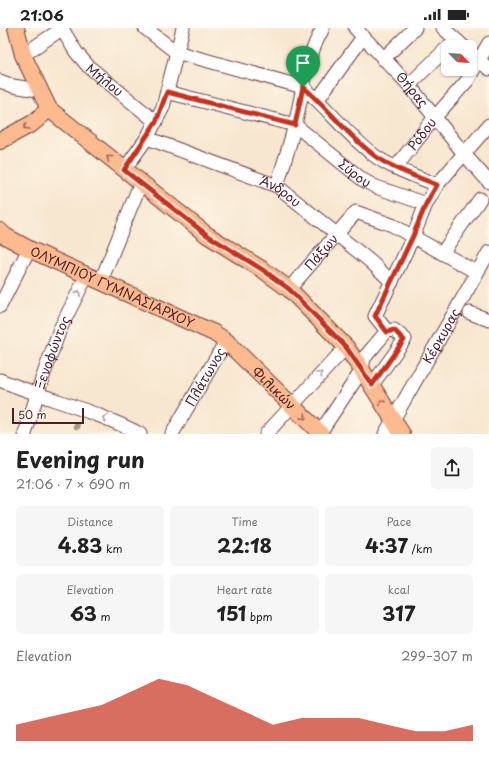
<!DOCTYPE html>
<html lang="en">
<head>
<meta charset="utf-8">
<style>
	:root { --surface:#fff; --page:#f6f6f6; --text:#222; --muted:#767676; --accent:#c8321e }
	body { margin:0; font-family:"Playpen Sans",sans-serif; background:var(--page); color:var(--text); height:100vh; display:flex; flex-direction:column; font-size:15px; white-space:nowrap }
	* { box-sizing:border-box; margin:0 }
	p { font-size:13px; color:var(--muted) }
	.icon { flex:none; width:22px; height:22px; fill:none; stroke:currentColor; stroke-width:2; stroke-linecap:round; stroke-linejoin:round }
	.map { position:relative; height:406px; overflow:hidden }
	.details { display:flex; flex-direction:column; background:var(--surface); flex:1 }
	.details>* { flex:none }
	.needle { width:26px; rotate:115deg }
	.buttons { position:absolute; left:441px; top:12px; display:grid; gap:8px }
	.buttons a { display:grid; place-items:center; width:36px; height:36px; border-radius:6px; background:var(--surface); box-shadow:0 1px 3px #0004; font-size:20px }
	.scale { position:absolute; left:12px; bottom:10px; width:72px; box-sizing:border-box; padding-left:4px; border:2px solid #4a1f2b; border-top:0; font-size:11px; line-height:14px; white-space:nowrap; color:#4a1f2b; -webkit-text-stroke:3px #fcf5e5; paint-order:stroke }
	.pin { position:absolute; display:grid; place-items:center; width:34px; height:34px; color:#fff; margin:-41px -17px; border-radius:50% 50% 50% 0; rotate:-45deg; box-shadow:0 0 4px #0007 }
	.pin .icon { rotate:45deg }
	.round { display:grid; place-items:center; flex:none; width:42px; height:42px; border-radius:6px; background:var(--page) }
	.overview { display:flex; align-items:center; justify-content:space-between; height:68px; padding:0 16px }
	h1 { font-size:22px; font-weight:700; line-height:30px }
	.stats { display:grid; grid-template-columns:repeat(3,1fr); gap:6px; height:68px; padding:4px 16px }
	.stats div { display:grid; align-content:center; border-radius:6px; background:var(--page); text-align:center }
	.stats b { font-size:20px; font-weight:700 }
	.stats small { font-size:11px; font-weight:400 }
	.stats p { font-size:11px }
	.chart { height:112px; padding:8px 16px }
	.chart p { display:flex; justify-content:space-between }
	.chart svg { width:100%; height:72px; margin-top:4px; fill:var(--accent); opacity:.7 }
	.status { display:flex; justify-content:space-between; align-items:center; height:28px; padding:0 20px; background:var(--surface); direction:ltr }
	.status svg { height:11px; fill:currentColor }
	.map>svg:first-child { display:block }
	.lines { fill:none; stroke-linecap:round; stroke-linejoin:round }
	.minor-casing { stroke:#643d44; stroke-width:15 }
	.major-casing { stroke:#643d44; stroke-width:18 }
	.minor { stroke:#fff; stroke-width:13 }
	.major { stroke:#fcba8e; stroke-width:16 }
	.tree { fill:#a49785 }
	.oneway { stroke:#9a6558 }
	.oneway2 { stroke:#ae9aa0 }
	.route-casing { stroke:#fff; stroke-width:8 }
	.route { stroke:#c8321e; stroke-width:5 }
	.labels { text-anchor:middle; stroke-width:3; stroke-linejoin:round; paint-order:stroke }
	.street-label { font-size:13px; fill:#4a1f2b; stroke:#fcf5e5 }
</style>
</head>
<body>
<div class="status"><b>21:06</b><svg viewBox="0 0 49 12"><path d="M0 12V9h3v3zM5 12V6h3v6zM10 12V3h3v9zM15 12V0h3v12zM26 1h20v11H26zM47 4h2v5h-2z"/></svg></div>
<div class="map">
<svg width="489" height="406" viewBox="0 0 489 406">
	<rect width="100%" height="100%" fill="#fcf5e5"/>
	<filter id="ink" filterUnits="userSpaceOnUse"><feTurbulence type="fractalNoise" baseFrequency=".025" numOctaves="2"/><feDisplacementMap in="SourceGraphic" scale="8" xChannelSelector="R" yChannelSelector="G"/><feConvolveMatrix kernelMatrix="1 2 1 2 8 2 1 2 1" color-interpolation-filters="sRGB"/></filter>
	<filter id="wash" filterUnits="userSpaceOnUse"><feTurbulence type="fractalNoise" baseFrequency=".012" numOctaves="4" result="noise"/><feDisplacementMap in="SourceGraphic" scale="16" xChannelSelector="R" yChannelSelector="G"/><feGaussianBlur stdDeviation="0.9" result="paint"/><feColorMatrix in="noise" values="0 0 0 0 0 0 0 0 0 0 0 0 0 0 0 0 0 1.4 0 .05"/><feComposite in="paint" operator="in"/></filter>
	<g filter="url(#wash)">
		<rect width="100%" height="100%" fill="#f8e7d0"/>
	</g>
	<g filter="url(#ink)">
		<g class="lines">
			<!-- minor casing -->
			<g class="minor-casing">
				<g id="minor">
					<path d="M145 0 176 24 303 59C329 81 348 108 375 128 393 141 416 148 437 157"/>
					<path id="s1" d="M355 0 409 57 465 127 489 154"/>
					<path d="M443 0 464 19"/>
					<path id="s2" d="M62 1 76 24 88 38 156 94"/>
					<path d="M470 24 489 41"/>
					<path d="M23 27 63 0"/>
					<path d="M383 31 415 0"/>
					<path d="M0 53 13 58 38 62"/>
					<path d="M409 57 448 19"/>
					<path id="s3" d="M167 64 295 97 363 152 376 159 426 176"/>
					<path d="M318 71 363 9"/>
					<path id="s4" d="M147 110 277 158 371 234 392 254"/>
					<path id="s5" d="M396 139 435 89 467 53 489 15"/>
					<path d="M124 142 147 110 163 79 183 0"/>
					<path d="M277 158C283 137 290 117 295 96 304 61 305 32 323 0"/>
					<path d="M442 225 480 171"/>
					<path d="M101 253 141 154"/>
					<path id="s6" d="M289 261 356 184 392 197 476 244"/>
					<path d="M0 278 29 221"/>
					<path d="M470 285 489 292"/>
					<path d="M387 303 375 288 413 209 426 176 437 157 489 97"/>
					<path d="M0 352C46 371 97 383 140 406"/>
					<path id="s7" d="M25 406 41 354 60 301 87 247"/>
					<path id="s8" d="M172 406 226 313"/>
					<path d="M266 406 346 319"/>
					<path d="M319 406 362 342 364 330 370 323 387 303 394 302 405 311 372 357"/>
					<path id="s9" d="M385 406 489 224"/>
				</g>
			</g>
			<!-- major casing -->
			<g class="major-casing">
				<g id="major">
					<path d="M16 0 23 27 49 81 207 207 263 242 289 261 346 319 362 342 402 406"/>
					<path d="M0 113 33 95 49 81"/>
					<path id="s10" d="M0 203 5 208 29 221 214 305 226 313 321 406"/>
				</g>
			</g>
			<!-- minor -->
			<use href="#minor" class="minor"/>
			<!-- major -->
			<use href="#major" class="major"/>
		</g>
		<!-- trees -->
		<circle class="tree" cx="77" cy="398" r="3.5"/>
		<!-- one-way arrows -->
		<defs><path id="oneway-chevron" d="M-2-3.5L2.5 0L-2 3.5" fill="none" stroke-width="1.6" stroke-linecap="round" stroke-linejoin="round"/></defs>
		<g class="oneway">
			<use href="#oneway-chevron" transform="translate(26 99) rotate(150)"/>
			<use href="#oneway-chevron" transform="translate(109 130) rotate(-141)"/>
			<use href="#oneway-chevron" transform="translate(382 374) rotate(-122)"/>
			<use href="#oneway-chevron" transform="translate(304 389) rotate(47)"/>
		</g>
		<g class="oneway2">
			<use href="#oneway-chevron" transform="translate(78 265) rotate(-64)"/>
			<use href="#oneway-chevron" transform="translate(320 346) rotate(-47)"/>
			<use href="#oneway-chevron" transform="translate(105 390) rotate(-161)"/>
		</g>
	</g>
	<g class="lines" filter="url(#ink)">
		<!-- route casing -->
		<g class="route-casing">
			<path id="route" d="M303 59C329 81 348 108 375 128 393 141 416 148 437 157L426 176 413 208 375 288 387 304 394 302 404 312 372 357 346 319 289 261 263 242 207 207 124 142 156 94 167 64 295 97Z"/>
		</g>
		<!-- route -->
		<use href="#route" class="route"/>
	</g>
	<g class="labels">
		<!-- street labels -->
		<g class="street-label">
			<text dy="5" stroke="none"><textPath href="#s2" startOffset="67">Μήλου</textPath></text>
			<text dy="5" stroke="none"><textPath href="#s1" startOffset="84">Θήρας</textPath></text>
			<text dy="5" stroke="none"><textPath href="#s5" startOffset="42">Ρόδου</textPath></text>
			<text dy="5" stroke="none"><textPath href="#s3" startOffset="209">Σύρου</textPath></text>
			<text dy="5" stroke="none"><textPath href="#s4" startOffset="144">Άνδρου</textPath></text>
			<text dy="5" stroke="none"><textPath href="#s6" startOffset="49">Πάξων</textPath></text>
			<text dy="5" stroke="none"><textPath href="#s10" startOffset="126">ΟΛΥΜΠΙΟΥ ΓΥΜΝΑΣΙΑΡΧΟΥ</textPath></text>
			<text dy="5" stroke="none"><textPath href="#s9" startOffset="113">Κέρκυρας</textPath></text>
			<text dy="5" stroke="none"><textPath href="#s7" startOffset="86">Ξενοφώντος</textPath></text>
			<text dy="5" stroke="none"><textPath href="#s8" startOffset="66">Πλάτωνος</textPath></text>
			<text dy="5" stroke="none"><textPath href="#s10" startOffset="319">Φιλικών</textPath></text>
		</g>
	</g>
</svg>
<div class="buttons">
<a><svg class="needle" viewBox="-14 -14 28 28"><path d="M0-13l5 13h-10z" fill="#e53935"/><path d="M0 13l5-13h-10z" fill="#767676"/></svg></a>
</div>
<div class="scale">50 m</div>
<div class="pin" style="left:303px;top:59px;background:#1e9e55"><svg class="icon" aria-label="arrive" viewBox="0 0 24 24"><path d="M6 21V4h12l-3 4 3 4H6"/></svg></div>
</div>
<section class="details">
<div class="overview"><div><h1>Evening run</h1><p>21:06 · 7 × 690 m</p></div><a class="round"><svg class="icon" aria-label="share" viewBox="0 0 24 24"><path d="M12 15V3M7 8l5-5 5 5M5 13v7h14v-7"/></svg></a></div>
<div class="stats">
<div><p>Distance</p><b>4.83<small> km</small></b></div>
<div><p>Time</p><b>22:18</b></div>
<div><p>Pace</p><b>4:37<small> /km</small></b></div>
</div>
<div class="stats">
<div><p>Elevation</p><b>63<small> m</small></b></div>
<div><p>Heart rate</p><b>151<small> bpm</small></b></div>
<div><p>kcal</p><b>317</b></div>
</div>
<div class="chart"><p><span>Elevation</span>299–307 m</p>
<svg viewBox="0 0 160 44" preserveAspectRatio="none"><path d="M0 44V34L10 30L20 26L30 22L40 14L50 6L60 10L70 18L80 26L90 34L100 30L110 30L120 30L130 34L140 38L150 38L160 34V44z"/></svg>
</div>
</section>
</body>
</html>
